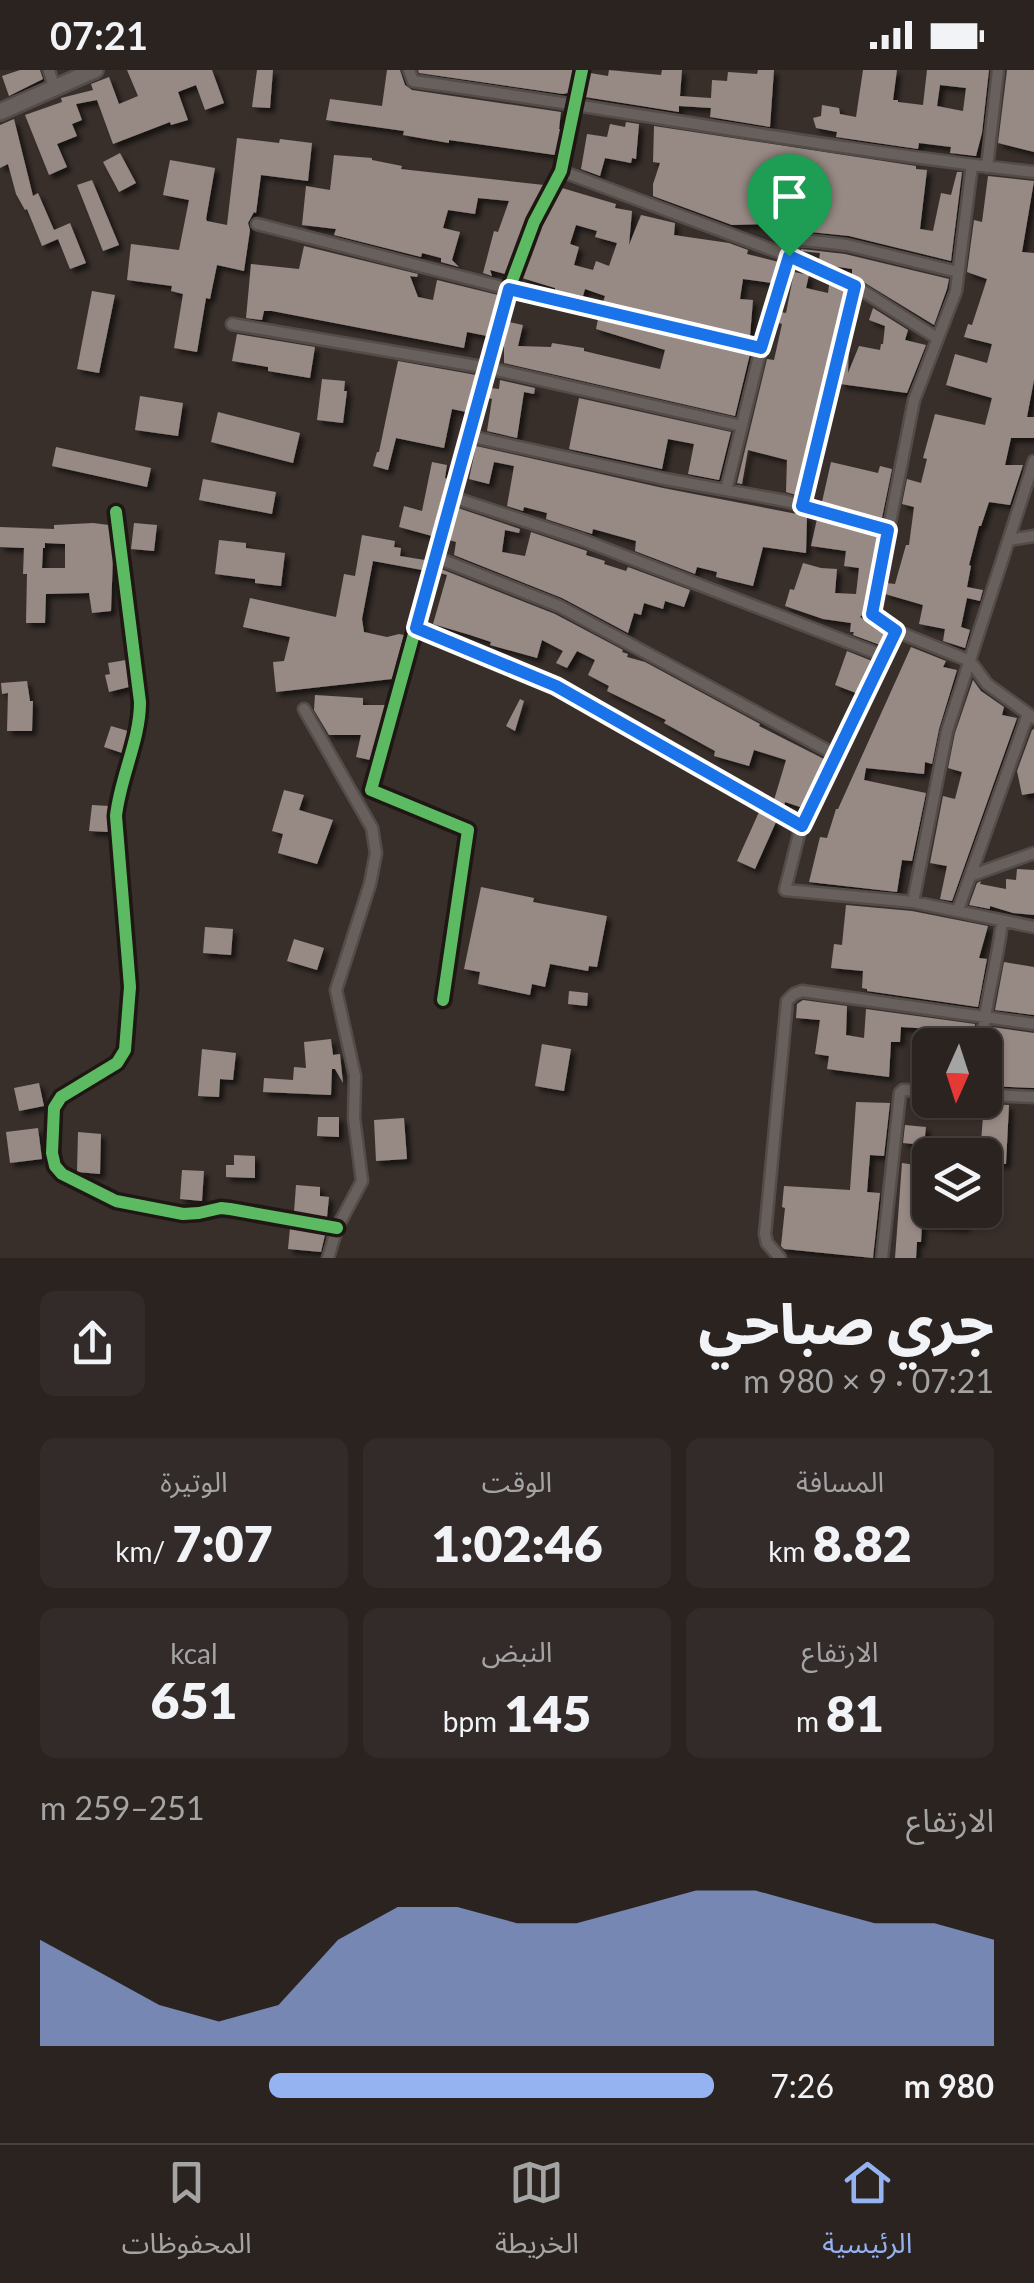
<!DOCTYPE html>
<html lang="ar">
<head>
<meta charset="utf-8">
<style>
	:root { --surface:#2a2320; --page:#322b29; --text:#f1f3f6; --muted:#a5a4a5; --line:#46403e; --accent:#95b2f1 }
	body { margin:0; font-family:Lato,"Noto Sans Arabic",sans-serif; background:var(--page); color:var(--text); direction:rtl; height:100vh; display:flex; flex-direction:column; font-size:38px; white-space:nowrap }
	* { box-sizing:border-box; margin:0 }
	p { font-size:32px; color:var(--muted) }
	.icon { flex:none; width:55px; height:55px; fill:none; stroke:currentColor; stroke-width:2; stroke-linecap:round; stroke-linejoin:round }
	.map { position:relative; height:1188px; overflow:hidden; direction:ltr }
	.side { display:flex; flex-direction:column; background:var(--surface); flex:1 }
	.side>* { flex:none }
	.needle { width:65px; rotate:183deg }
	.tools { position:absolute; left:912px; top:958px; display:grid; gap:20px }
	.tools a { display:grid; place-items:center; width:90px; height:90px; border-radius:15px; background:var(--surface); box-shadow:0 2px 8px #0004,0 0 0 2px var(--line); font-size:50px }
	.pin { position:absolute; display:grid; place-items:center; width:85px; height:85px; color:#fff; margin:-102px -42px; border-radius:50% 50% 50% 0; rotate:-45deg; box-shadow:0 0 10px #0007 }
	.pin .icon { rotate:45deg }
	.round { display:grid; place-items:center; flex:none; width:105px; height:105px; border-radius:15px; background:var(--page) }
	.head { display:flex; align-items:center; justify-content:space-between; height:170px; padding:0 40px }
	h1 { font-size:55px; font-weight:800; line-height:75px }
	.metrics { display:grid; grid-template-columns:repeat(3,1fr); gap:15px; height:170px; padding:10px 40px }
	.metrics div { display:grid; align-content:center; border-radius:15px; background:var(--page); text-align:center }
	.metrics b { font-size:50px; font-weight:800 }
	.metrics small { font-size:28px; font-weight:400 }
	.metrics p { font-size:28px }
	.chart { height:280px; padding:20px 40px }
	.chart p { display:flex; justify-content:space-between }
	.chart svg { width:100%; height:180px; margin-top:10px; fill:var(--accent); opacity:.7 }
	ul { padding:0 40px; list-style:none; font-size:32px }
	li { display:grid; grid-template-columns:160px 120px 1fr; align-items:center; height:75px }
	li i { height:25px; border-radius:12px; background:var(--accent) }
	.status { display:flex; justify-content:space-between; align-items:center; height:70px; padding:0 50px; background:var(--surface); direction:ltr }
	.status svg { height:28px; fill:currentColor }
	.menu { display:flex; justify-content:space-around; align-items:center; height:140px; border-top:2px solid var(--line); background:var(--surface); font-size:28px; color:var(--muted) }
	.menu a { display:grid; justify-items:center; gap:5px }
	.menu .selected { color:var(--accent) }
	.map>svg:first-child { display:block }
	.building { fill:#978983; fill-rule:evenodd; filter:url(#shadow) }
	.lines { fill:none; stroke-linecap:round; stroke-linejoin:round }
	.street-casing { stroke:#544c49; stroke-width:15 }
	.secondary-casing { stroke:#544c49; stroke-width:20 }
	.street { stroke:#67605d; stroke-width:10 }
	.secondary { stroke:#67605d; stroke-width:15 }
	.cycleway-casing { stroke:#1f1713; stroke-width:19 }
	.cycleway { stroke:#5cba63; stroke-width:12 }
	.route-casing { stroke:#fff; stroke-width:20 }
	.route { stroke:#1a73e8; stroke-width:12 }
</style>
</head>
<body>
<div class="status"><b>07:21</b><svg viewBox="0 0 49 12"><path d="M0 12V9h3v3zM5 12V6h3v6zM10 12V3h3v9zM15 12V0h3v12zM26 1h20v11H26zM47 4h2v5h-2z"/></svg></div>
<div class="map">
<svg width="1034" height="1188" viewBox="0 0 1034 1188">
	<defs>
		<filter id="shadow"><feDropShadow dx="4.5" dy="4.5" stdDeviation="2.5" flood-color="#0009"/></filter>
	</defs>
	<rect width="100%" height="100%" fill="#382f2b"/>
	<!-- building -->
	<path class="building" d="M20 0H40L43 9 9 26 2 6Z
		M127 0H212L224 33 205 40 196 15 178 22 188 50 171 55 170 52 113 74 97 30 76 34 82 50 72 54 77 66 57 74 67 97 49 105 25 45 62 32 61 28 93 20 91 14 109 7 119 34 138 26Z
		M257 0H273L270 38 252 37Z
		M387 0H400L405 15 412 20 561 42 559 59H561L555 85 449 70V73L403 65 404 61 326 50 330 29 382 36Z
		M418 0H573L568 23 563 24 419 3Z
		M609 0 661 5 662 0H682L680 26 711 28 712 10 727 11 728 2 757 4 758 0H774L770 57 710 47 711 38 679 36V42L585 27 590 3 608 6Z
		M863 0H897L893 30H898V32L923 35 927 0H989L982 63 976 86 950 83 951 77 919 73 918 79 836 67 837 62 816 58 813 48 821 46 822 35 839 38 840 44 856 47ZM940 15 966 18 963 41 937 36Z
		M1007 0H1034V82L998 73Z
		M14 49 33 126 38 123 54 160 70 153 86 193 70 199 58 169 42 176 27 139 25 140 16 124 8 94 0 98V55Z
		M626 52 639 54 636 89 632 88 631 93 605 88 600 106 581 99 587 64 607 67 610 54 625 57Z
		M654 56 916 96V99L927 100 920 159 933 161 941 123 951 125 957 102H962L951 191 849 166 800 161V157L767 154 732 155 653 126V114L660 93 653 92Z
		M237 68 279 73 280 69 312 73 308 111 261 105 256 143 254 142 248 153 250 160 244 201 217 195 210 229 206 228 197 282 174 278 183 224 171 221 172 216 127 210 131 174 179 180 189 130 163 125 170 90 215 98 206 149 207 151 227 155Z
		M120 83 136 113 119 122 103 92Z
		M334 85 372 88V90L402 96 401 99 544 115 526 148 505 204 490 200 492 206 483 203 494 161 498 162 509 131 478 128 475 144 448 140 443 158 460 162 452 190 459 197 441 192V188L422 183 421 187 334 165 336 159 302 155 306 116 330 120Z
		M988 106 1034 111 1022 182 1034 183V310L1027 347H1034V368H1011L1005 395H1023L1010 435 989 432 981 456H979L969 495 971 496 967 517 983 520 980 531 967 528 961 557 970 560 965 578 943 571 945 559 919 554 923 535 885 524 887 513 895 514 906 475H909L914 437 902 434 907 409 921 413 927 389 923 388 935 344 985 355 992 328 946 315 955 284 987 293 992 274 964 267 968 254 972 255 987 209 967 202 974 150 982 152Z
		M92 110 119 175 103 181 77 115Z
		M562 118 616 134 615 138 632 141 629 175 641 145 675 153 674 165 729 173 748 180 747 184 779 192 772 213 743 209 740 229 753 230 750 266 603 232 605 226 585 219 583 226 555 220V218L522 208 542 156ZM576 155 597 161 595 167 617 173 609 196 596 191 593 200 574 195 579 177 570 174Z
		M304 176 418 204 417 207 410 206 418 227 433 230 437 210 498 225 487 266 467 262 464 278 272 241H264L262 250 246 248 251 194 299 199Z
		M801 179 845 184 949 209 947 219 934 255 852 205V199L832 196 819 190 820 183 801 181Z
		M794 202 809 205 806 218 828 223 829 215 845 221 796 425 786 422 787 390 748 380 742 414 737 413 767 289 774 290 782 254 779 253 780 248 781 242 786 243Z
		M92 221 115 225 99 303 77 299Z
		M873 238 908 260 905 270 926 275 907 323 840 314 849 276 848 303 859 276 880 280 881 274H883L885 256 869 250Z
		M598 249 750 284 735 346 504 293V269L509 252 523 255 518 276 551 277 552 273 584 278V281L660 299 665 280 596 259Z
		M237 264 315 277 310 308 268 301V297L232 291Z
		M398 291 476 305 466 342 452 339 444 378 396 368 388 400 373 396 377 382H379Z
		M322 309 345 311 344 321H347L343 353 317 350Z
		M500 310 535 318 534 324 524 322 517 368 487 361 492 329 488 328 491 318 499 319Z
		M140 326 183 333 178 366 135 360Z
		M579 328 731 362 719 410 688 404 694 374 668 369 662 399 569 379Z
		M218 342 300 363 293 393 211 372Z
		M476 376 663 418 807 446 806 483 763 477 753 516 716 507 717 502 697 497 695 504 635 481 636 471 593 459 592 464 546 449 547 443 524 437 523 441 507 436 514 396 494 392 489 414 469 409Z
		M56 377 151 398 147 417 52 396Z
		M432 392 447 395 445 408 448 409 432 466 399 457 404 436 422 441Z
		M831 392 878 403 880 396 892 399 882 448 822 432Z
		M203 409 276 422 272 444 199 430Z
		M458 438 520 459 519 463 505 460 502 482 525 486 531 462 587 481 586 485 605 491 604 494 626 501 628 497 690 520 684 537 665 531 663 539 644 533 641 545 634 543 628 563 562 528 454 485 456 472 449 470Z
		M817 449 878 465 863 544 860 547 885 564 880 575 853 565 854 562H850L851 553 823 549 785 536 790 519 794 520 803 493 821 498 837 499 835 523 856 524 859 498 844 496 846 481 811 476Z
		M93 453 109 455 113 486 111 541 92 543 89 523 46 524 45 553H26L27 504H23L24 478 0 477V457L54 459V455ZM45 473 65 474V498H42L43 478H45Z
		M134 453 157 455 154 481 131 479Z
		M362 465 395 471 394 477 401 478 400 486 425 490 422 500 373 491 362 549 364 562 387 567 399 564 404 565 392 609 276 622 273 592 284 591 290 567 243 557 250 528 336 547 344 504 355 506Z
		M219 470 246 473V478L285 483 281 516 255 513V509L215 504Z
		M441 499 555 544 623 580 622 582 628 584 627 587 645 592 760 654 759 656 824 689 800 737 785 732 784 736 774 730 786 690 754 680 749 696 714 686 715 681 664 653 666 650 607 621 609 616 588 605 595 590 577 581 567 598 556 593 563 581 542 570 537 588 490 575 491 572 470 565 433 554 447 505 440 503Z
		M911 577 946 591 943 597 957 600 939 659 932 694 925 692 924 704 866 698 864 710 926 723 912 791 902 790 897 822 809 812 820 767 827 768 836 739H838Z
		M847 581 872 591 856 623 835 615Z
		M126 590 129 617 109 622 105 605 110 604 108 593Z
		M973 610 981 621 1004 637 1002 645 1017 648 952 831 940 829 947 796 930 793 943 726 955 729 962 702 948 698 955 663Z
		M27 611 30 631H33L32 661H7L8 623 2 624 1 613Z
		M315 625 363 628V635H385L370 690 356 687 361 665H329L314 640Z
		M520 629 524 631 515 661 506 656Z
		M111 656 128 661 122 683 104 677Z
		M1034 659V723L1022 725 1017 701 1032 660Z
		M284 720 304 725 299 740 333 750 317 794 278 783 283 764 272 761Z
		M92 735 109 736 108 762 89 761Z
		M759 742 776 752 755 799 737 791Z
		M1017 799 1034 800V845L1013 843 990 836V839L969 835 977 813 981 811 980 814 1006 819V809L1016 810Z
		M481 817 534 828 533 832 607 846 597 897 589 896 588 901 550 894 545 917 532 914 530 925 478 914 480 902 464 899Z
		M846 835 912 841 988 856 979 888 987 889 978 937 867 921V919L862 918 863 901 831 898 834 874 842 875Z
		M205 857 233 859 231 885 203 883Z
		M294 869 324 878 317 900 287 891Z
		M1004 892 1034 897V945L995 940Z
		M569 921 588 923 587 936 568 934Z
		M803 930 847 936 846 965 864 968 866 939 975 954 973 975H929L931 959 901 957 900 972H891L889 1007 827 999 829 986 815 984 820 950 796 948 797 934Z
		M992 957 1034 963V1018L985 1016V983L991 977Z
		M331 969 333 985 340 984 343 1013 335 999H332L331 1025 263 1022 264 1008 293 1010 294 997 306 998 304 972Z
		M542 974 571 979 564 1021 535 1016Z
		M202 979 236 983 233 1010 220 1009 219 1027 198 1026Z
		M39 1013 44 1036 19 1041 14 1018Z
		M856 1032 890 1033 884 1086 870 1085 867 1122 880 1123 873 1188 784 1179 781 1176 785 1138 782 1137 784 1116 850 1120Z
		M984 1034 1009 1035 1006 1094 985 1093V1085H980Z
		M318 1047H339V1067L317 1066Z
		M404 1048 407 1089 376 1091 374 1050Z
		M905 1055 926 1057 924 1075 903 1073Z
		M38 1058 42 1089 10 1093 6 1062Z
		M78 1062 101 1064 100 1104 77 1102Z
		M234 1085 255 1086V1108L226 1107V1095H234Z
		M917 1089 930 1090V1113L922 1112 920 1140H966L965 1158 922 1154 921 1172H917L916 1188H895L902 1093 916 1095Z
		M182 1100 204 1101 202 1131 180 1129Z
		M296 1115 320 1117V1126L329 1127 327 1147 294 1142Z
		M290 1158 325 1165 321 1182 288 1179Z"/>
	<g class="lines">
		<!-- street casing -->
		<g class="street-casing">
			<path id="street" d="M49 0 54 17
				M409 0 413 11C620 39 826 79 1034 102
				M972 95 956 221 914 330 872 544 896 561 970 591 987 614 1034 648
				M987 97 998 0
				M561 101 789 186 855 216 937 268
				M257 154 509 219 761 278
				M232 254 488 298 742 356
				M469 366 665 409 786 431 888 459
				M726 420 761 278 795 169 847 175 958 202
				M452 427 583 470 884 586
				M802 436 855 216
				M116 442 140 632C140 671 120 707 116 746L130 917 125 980 117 993 61 1027 54 1038 52 1083 55 1096 62 1104 116 1131 183 1144 199 1143 221 1138 230 1139 337 1158
				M1009 470 1034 466
				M435 487 559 536 836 685
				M416 558 556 616 801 756 896 561
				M304 639 372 758 376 783 370 814 336 920 355 1006 354 1048 362 1111 337 1158 328 1188
				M801 756 785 820 913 832 1034 857
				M970 806 1034 783
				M913 832 947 661 1034 391
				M958 840 1028 644
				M443 930 468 760 371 720 509 219 534 152 561 101 582 0
				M982 975C984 933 998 893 1002 851
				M985 1025 1034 1027
				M780 1188 767 1173 765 1164 787 931 794 924 802 921 1034 954
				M882 1188 900 1023 903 1020 930 1021"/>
		</g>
		<!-- secondary casing -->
		<g class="secondary-casing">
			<path id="secondary" d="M0 42 95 0"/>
		</g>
		<!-- street -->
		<use href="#street" class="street"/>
		<!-- secondary -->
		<use href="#secondary" class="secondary"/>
		<!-- cycleway casing -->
		<g class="cycleway-casing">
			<path id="cycleway" d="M116 442 140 632C140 671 120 707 116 746L130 917 125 980 117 993 61 1027 54 1038 52 1083 55 1096 62 1104 116 1131 183 1144 199 1143 221 1138 230 1139 337 1158
				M443 930 468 760 371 720 509 219 534 152 561 101 582 0"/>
		</g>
		<!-- cycleway -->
		<use href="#cycleway" class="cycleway"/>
	</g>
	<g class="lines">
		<!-- route casing -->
		<g class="route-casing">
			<path id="route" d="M789 186 855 216 802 436 888 460 872 544 896 561 802 756 556 616 416 558 509 219 761 278Z"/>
		</g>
		<!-- route -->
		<use href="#route" class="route"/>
	</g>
</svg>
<div class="tools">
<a><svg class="needle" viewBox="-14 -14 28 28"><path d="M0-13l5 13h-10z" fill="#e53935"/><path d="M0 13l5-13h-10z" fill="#a5a4a5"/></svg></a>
<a><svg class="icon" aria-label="layers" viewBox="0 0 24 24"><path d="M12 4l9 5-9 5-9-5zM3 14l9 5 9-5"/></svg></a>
</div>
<div class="pin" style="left:789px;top:186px;background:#1e9e55"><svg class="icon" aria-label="arrive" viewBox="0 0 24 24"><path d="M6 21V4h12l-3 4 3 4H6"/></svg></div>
</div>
<section class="side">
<div class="head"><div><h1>جري صباحي</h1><p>07:21 · 9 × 980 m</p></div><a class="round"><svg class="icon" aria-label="share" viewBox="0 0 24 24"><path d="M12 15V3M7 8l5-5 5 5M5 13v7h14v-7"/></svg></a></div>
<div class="metrics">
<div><p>المسافة</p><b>8.82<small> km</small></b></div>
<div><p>الوقت</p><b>1:02:46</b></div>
<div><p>الوتيرة</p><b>7:07<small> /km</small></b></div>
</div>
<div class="metrics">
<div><p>الارتفاع</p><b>81<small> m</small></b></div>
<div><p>النبض</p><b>145<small> bpm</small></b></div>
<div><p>kcal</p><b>651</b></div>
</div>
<div class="chart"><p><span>الارتفاع</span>251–259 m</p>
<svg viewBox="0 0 160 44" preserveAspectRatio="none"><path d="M0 44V18L10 26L20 34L30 38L40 34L50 18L60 10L70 10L80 14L90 14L100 10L110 6L120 6L130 10L140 14L150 14L160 18V44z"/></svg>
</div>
<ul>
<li><b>980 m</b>7:26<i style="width:66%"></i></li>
</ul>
</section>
<nav class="menu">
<a class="selected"><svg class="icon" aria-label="home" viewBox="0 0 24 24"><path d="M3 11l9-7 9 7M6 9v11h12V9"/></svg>الرئيسية</a>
<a><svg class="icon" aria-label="map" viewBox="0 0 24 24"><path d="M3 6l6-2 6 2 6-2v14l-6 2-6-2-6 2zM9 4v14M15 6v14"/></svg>الخريطة</a>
<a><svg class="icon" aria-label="saved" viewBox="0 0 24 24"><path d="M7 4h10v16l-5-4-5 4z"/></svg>المحفوظات</a>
</nav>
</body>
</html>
